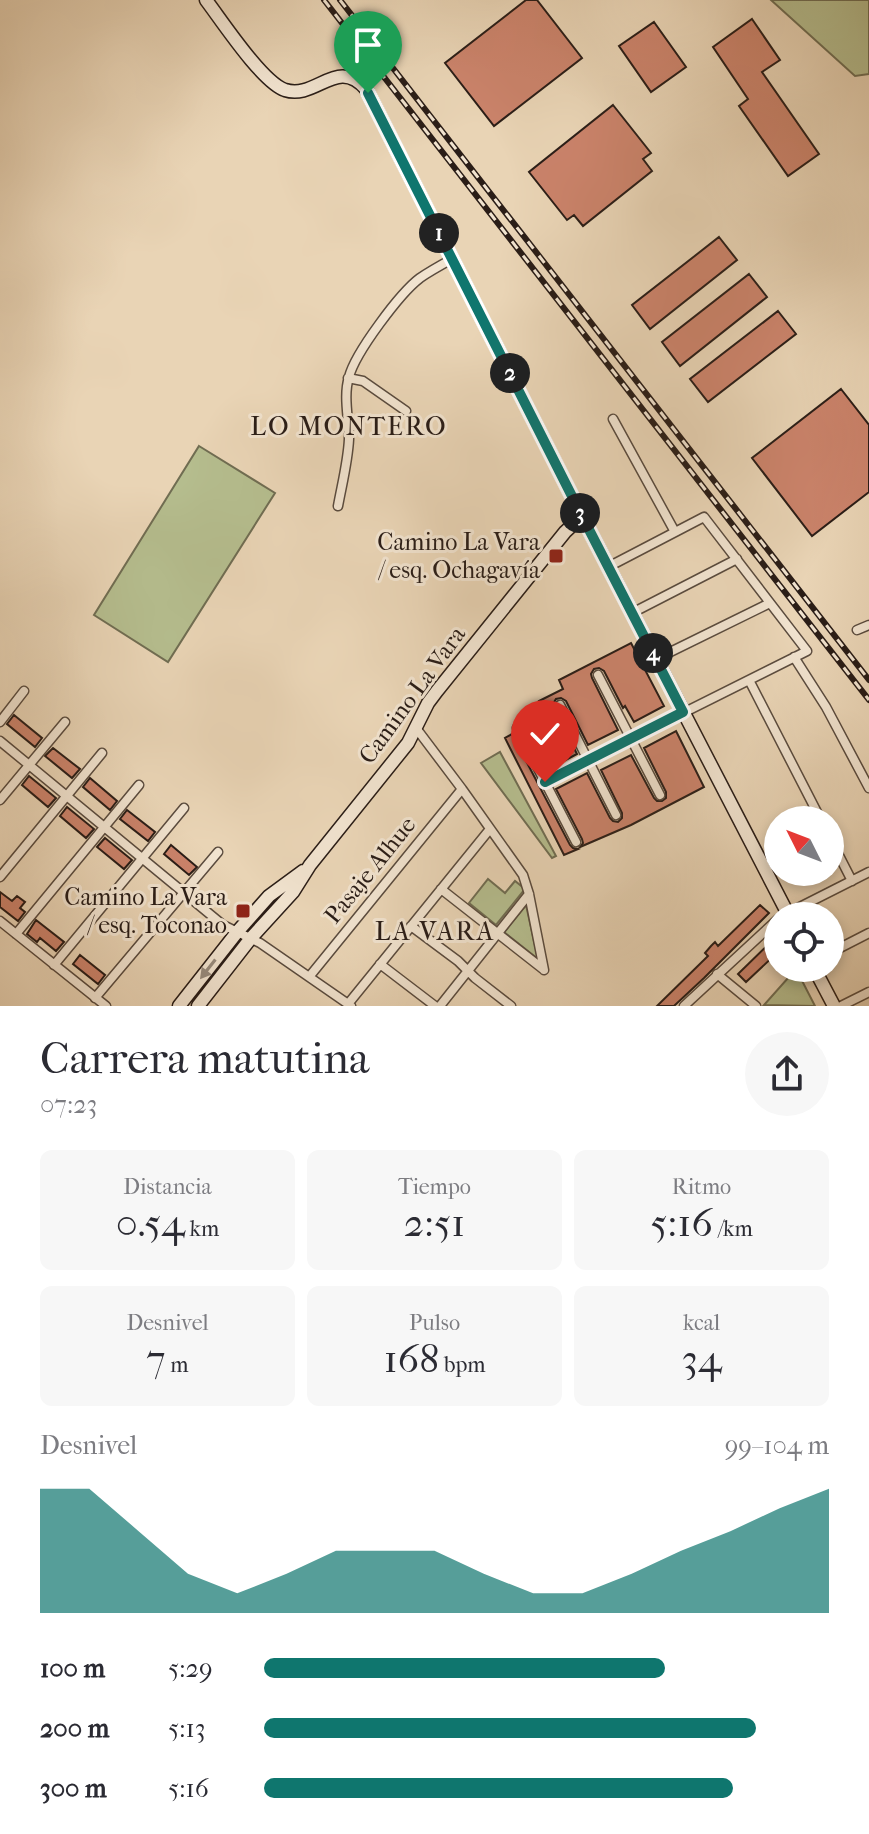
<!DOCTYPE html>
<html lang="es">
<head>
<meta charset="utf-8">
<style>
	:root { --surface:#fff; --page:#f7f7f7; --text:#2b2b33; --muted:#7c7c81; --accent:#0f766e }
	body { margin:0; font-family:"IM FELL French Canon",serif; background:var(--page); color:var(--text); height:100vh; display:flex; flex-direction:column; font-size:30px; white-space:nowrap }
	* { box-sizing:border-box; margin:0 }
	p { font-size:26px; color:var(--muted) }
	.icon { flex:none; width:44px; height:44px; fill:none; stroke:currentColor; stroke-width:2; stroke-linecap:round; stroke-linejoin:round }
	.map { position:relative; height:1006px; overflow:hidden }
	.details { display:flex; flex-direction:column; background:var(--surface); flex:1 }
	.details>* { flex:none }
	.needle { width:52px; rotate:312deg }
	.buttons { position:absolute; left:764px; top:806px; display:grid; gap:16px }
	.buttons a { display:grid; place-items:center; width:80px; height:80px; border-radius:50%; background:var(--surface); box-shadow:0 4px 12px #0003; font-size:40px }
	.pin { position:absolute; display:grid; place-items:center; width:68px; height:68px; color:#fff; margin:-82px -34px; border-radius:50% 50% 50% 0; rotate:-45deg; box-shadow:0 0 8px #0007 }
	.pin .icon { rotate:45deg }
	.km { position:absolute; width:40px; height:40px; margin:-20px; border-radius:50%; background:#222; color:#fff; font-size:22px; line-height:40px; text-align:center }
	.round { display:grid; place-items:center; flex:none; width:84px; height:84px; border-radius:42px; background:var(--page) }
	.headline { display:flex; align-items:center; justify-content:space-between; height:136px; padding:0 40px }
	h1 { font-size:44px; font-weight:600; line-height:60px }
	.stats { display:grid; grid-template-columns:repeat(3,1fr); gap:12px; height:136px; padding:8px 40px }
	.stats div { display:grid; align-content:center; border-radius:12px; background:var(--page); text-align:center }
	.stats b { font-size:40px; font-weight:600 }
	.stats small { font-size:22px; font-weight:400 }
	.stats p { font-size:22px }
	.chart { height:224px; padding:16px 40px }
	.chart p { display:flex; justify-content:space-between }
	.chart svg { width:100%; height:144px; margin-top:8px; fill:var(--accent); opacity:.7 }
	ul { padding:0 40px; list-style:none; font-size:26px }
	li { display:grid; grid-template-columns:128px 96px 1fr; align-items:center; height:60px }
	li i { height:20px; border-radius:10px; background:var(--accent) }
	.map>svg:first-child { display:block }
	.green { fill:#b5bd8e; stroke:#706d52; stroke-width:2 }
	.building { fill:#cb836b; stroke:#2a1d17; stroke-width:2 }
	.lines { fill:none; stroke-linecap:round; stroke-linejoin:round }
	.street-casing { stroke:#5a4b3e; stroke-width:11 }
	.secondary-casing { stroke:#2a1d17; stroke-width:15 }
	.street { stroke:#f1e3cf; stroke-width:8 }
	.secondary { stroke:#f1e3cf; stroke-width:12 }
	.rail-casing { stroke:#2a1d17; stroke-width:6 }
	.rail { stroke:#f1e3cf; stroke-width:3; stroke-dasharray:9; stroke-linecap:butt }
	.oneway { fill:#978a7c }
	.route-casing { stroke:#fff; stroke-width:16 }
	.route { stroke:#0f766e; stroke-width:10 }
	.poi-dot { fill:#8f2418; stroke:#f1e3cf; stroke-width:3 }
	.labels { text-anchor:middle; stroke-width:6; stroke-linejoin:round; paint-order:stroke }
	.poi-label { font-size:24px; fill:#2a1d17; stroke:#f1e3cf; text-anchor:end }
	.street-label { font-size:24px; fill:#2a1d17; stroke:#f1e3cf }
	.neighbourhood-label { font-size:26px; letter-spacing:2px; fill:#2a1d17; stroke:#f1e3cf }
</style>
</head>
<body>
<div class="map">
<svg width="869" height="1006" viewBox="0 0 869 1006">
	<rect width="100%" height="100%" fill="#e9d4b5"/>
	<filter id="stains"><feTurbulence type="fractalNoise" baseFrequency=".0025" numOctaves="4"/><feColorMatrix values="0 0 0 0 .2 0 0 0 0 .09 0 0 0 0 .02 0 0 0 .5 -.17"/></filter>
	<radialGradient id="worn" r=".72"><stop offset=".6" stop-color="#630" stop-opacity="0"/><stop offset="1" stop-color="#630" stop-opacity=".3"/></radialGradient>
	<!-- green -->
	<path class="green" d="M771 0H869V74L855 76Z
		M199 446 275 493 168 662 94 615Z
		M500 752 556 856 552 858 481 763Z
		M488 879 505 893 515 881 525 889 496 925 469 903Z
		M526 905 538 959 504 932Z
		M796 969 815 1006 764 1005Z"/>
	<!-- building -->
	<path class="building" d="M526 0H537L582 58 494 126 445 63Z
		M752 19 780 60 762 72 819 154 788 176 739 106 748 99 713 47Z
		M654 22 686 67 651 92 619 46Z
		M613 105 651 153 643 159 652 171 583 226 574 215 567 220 529 172Z
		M719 237 737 260 650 329 632 305Z
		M749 274 767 297 680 366 662 342Z
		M778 311 796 334 708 402 690 379Z
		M841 389 869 425V492L812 536 752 458Z
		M631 643 664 706 634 722 625 706 623 708 604 671 599 668 594 669 591 674 592 678 618 730 588 745 566 701 561 698 556 699 553 704 554 708 577 754 547 770 525 728 528 726 522 712 540 703 539 701 563 689 559 680Z
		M14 715 42 738 35 747 7 724Z
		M676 731 704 787 631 825 580 847 583 843 582 839 556 789 587 773 610 818 613 821 618 822 622 818V813L601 770 631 755 654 798 657 801H662L666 798V792L644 748Z
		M512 734 570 845 573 848 578 849 564 855 505 738Z
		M53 748 80 769 72 778 45 756Z
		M29 776 56 798 48 807 22 785Z
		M90 778 117 801 110 810 83 787Z
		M67 807 94 829 86 838 60 816Z
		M127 810 155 832 148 841 120 819Z
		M105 838 132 860 124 869 97 847Z
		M171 845 197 867 189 875 164 854Z
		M0 892 12 901 17 896 25 902 20 908 25 912 18 921 0 907Z
		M760 905 769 913 704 978 674 1006H657L708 956 705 953 711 946 715 942 718 946Z
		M36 920 64 942 56 951 40 938 37 942 27 934Z
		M778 935V952L746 982 738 974Z
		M80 955 105 975 98 984 73 964Z"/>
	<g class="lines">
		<!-- street casing -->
		<g class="street-casing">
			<path id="street" d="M348 378 363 381 406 411
				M613 419 675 532
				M338 506C342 484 348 461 349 439 349 419 343 396 349 377 355 353 400 293 420 278 430 271 441 265 452 259
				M632 613 737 559
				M857 630 869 625
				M794 657 826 707 869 788
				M656 659 770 603
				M598 675 660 795
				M749 680 821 820
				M560 705 616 815
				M0 722 24 691
				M416 728 462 789 523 875 529 894 544 970
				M517 728 576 842
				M0 741 223 925 260 943 351 1006
				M545 782 807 651 704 517 608 567
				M0 800 65 722
				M830 838 852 881
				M0 877 102 753
				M441 889 543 969
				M784 915 869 872
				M0 921 106 1006
				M411 926 458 961 475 978 511 1006
				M16 934 139 785
				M830 953 869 933
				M380 964 435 1006
				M54 965 184 808
				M717 974 756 1006
				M309 977 462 789
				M95 998 218 852
				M348 1004 490 829
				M440 1006 529 894
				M684 1006 778 919
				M841 1006 869 992"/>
		</g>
		<!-- secondary casing -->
		<g class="secondary-casing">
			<path id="secondary" d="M206 0C222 21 262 82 285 90 316 100 337 56 366 89L582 516 789 916
				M814 968 834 1006
				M179 1006 238 931 269 896 303 871
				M198 1006 251 938 293 892 310 865 408 743 428 703 437 691 565 532 582 516"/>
		</g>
		<!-- street -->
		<use href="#street" class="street"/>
		<!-- secondary -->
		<use href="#secondary" class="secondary"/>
		<!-- rail casing -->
		<g class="rail-casing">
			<path id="rail" d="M324 0 869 700
				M340 0 869 680"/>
		</g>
		<!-- rail -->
		<use href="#rail" class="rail"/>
	</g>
	<!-- one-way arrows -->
	<defs><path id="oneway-solid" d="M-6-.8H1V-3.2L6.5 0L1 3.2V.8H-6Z" transform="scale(2)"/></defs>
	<use class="oneway" href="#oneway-solid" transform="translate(208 969) rotate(128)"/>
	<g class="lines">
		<!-- route casing -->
		<g class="route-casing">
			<path id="route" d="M368 93 582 516 683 712 545 782"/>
		</g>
		<!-- route -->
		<use href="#route" class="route"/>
	</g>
	<!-- markers -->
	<g class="poi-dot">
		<rect x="548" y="548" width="16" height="16" rx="4"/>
		<rect x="235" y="903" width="16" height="16" rx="4"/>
	</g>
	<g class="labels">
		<!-- poi labels -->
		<g class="poi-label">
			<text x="540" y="550">Camino La Vara<tspan x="540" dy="28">/ esq. Ochagavía</tspan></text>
			<text x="227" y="905">Camino La Vara<tspan x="227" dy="28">/ esq. Toconao</tspan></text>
		</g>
		<!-- street labels -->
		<g class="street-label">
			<text transform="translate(412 695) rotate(-54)" y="8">Camino La Vara</text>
			<text transform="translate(370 870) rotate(-51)" y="8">Pasaje Alhue</text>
		</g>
		<!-- neighbourhood labels -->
		<g class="neighbourhood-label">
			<text x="349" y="435">LO MONTERO</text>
			<text x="435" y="940">LA VARA</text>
		</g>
	</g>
	<rect width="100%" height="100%" filter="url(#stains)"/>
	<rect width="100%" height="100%" fill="url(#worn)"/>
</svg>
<div class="buttons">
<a><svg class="needle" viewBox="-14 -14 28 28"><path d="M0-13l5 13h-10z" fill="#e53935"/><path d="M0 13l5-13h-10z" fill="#7c7c81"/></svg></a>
<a><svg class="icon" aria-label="locate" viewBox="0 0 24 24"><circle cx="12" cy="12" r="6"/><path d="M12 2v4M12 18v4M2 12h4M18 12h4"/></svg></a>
</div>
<div class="pin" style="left:368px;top:93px;background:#1e9e55"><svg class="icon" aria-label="arrive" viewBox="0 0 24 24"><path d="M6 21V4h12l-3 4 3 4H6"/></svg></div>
<div class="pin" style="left:545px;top:782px;background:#d93025"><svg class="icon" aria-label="check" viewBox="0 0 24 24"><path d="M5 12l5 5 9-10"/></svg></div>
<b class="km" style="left:439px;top:233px">1</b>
<b class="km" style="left:510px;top:373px">2</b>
<b class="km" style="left:580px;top:513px">3</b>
<b class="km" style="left:653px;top:653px">4</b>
</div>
<section class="details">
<div class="headline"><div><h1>Carrera matutina</h1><p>07:23</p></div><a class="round"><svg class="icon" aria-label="share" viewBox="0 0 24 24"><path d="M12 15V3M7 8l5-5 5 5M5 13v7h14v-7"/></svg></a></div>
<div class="stats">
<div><p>Distancia</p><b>0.54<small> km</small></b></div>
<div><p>Tiempo</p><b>2:51</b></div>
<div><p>Ritmo</p><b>5:16<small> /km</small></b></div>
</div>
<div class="stats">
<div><p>Desnivel</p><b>7<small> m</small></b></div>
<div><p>Pulso</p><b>168<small> bpm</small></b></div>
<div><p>kcal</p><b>34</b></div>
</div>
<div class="chart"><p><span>Desnivel</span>99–104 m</p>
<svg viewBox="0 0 160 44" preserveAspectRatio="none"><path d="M0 44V6L10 6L20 19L30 32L40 38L50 32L60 25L70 25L80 25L90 32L100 38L110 38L120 32L130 25L140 19L150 12L160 6V44z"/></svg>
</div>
<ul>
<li><b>100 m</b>5:29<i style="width:71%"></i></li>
<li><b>200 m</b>5:13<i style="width:87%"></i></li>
<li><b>300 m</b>5:16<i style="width:83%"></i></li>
</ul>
</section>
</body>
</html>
